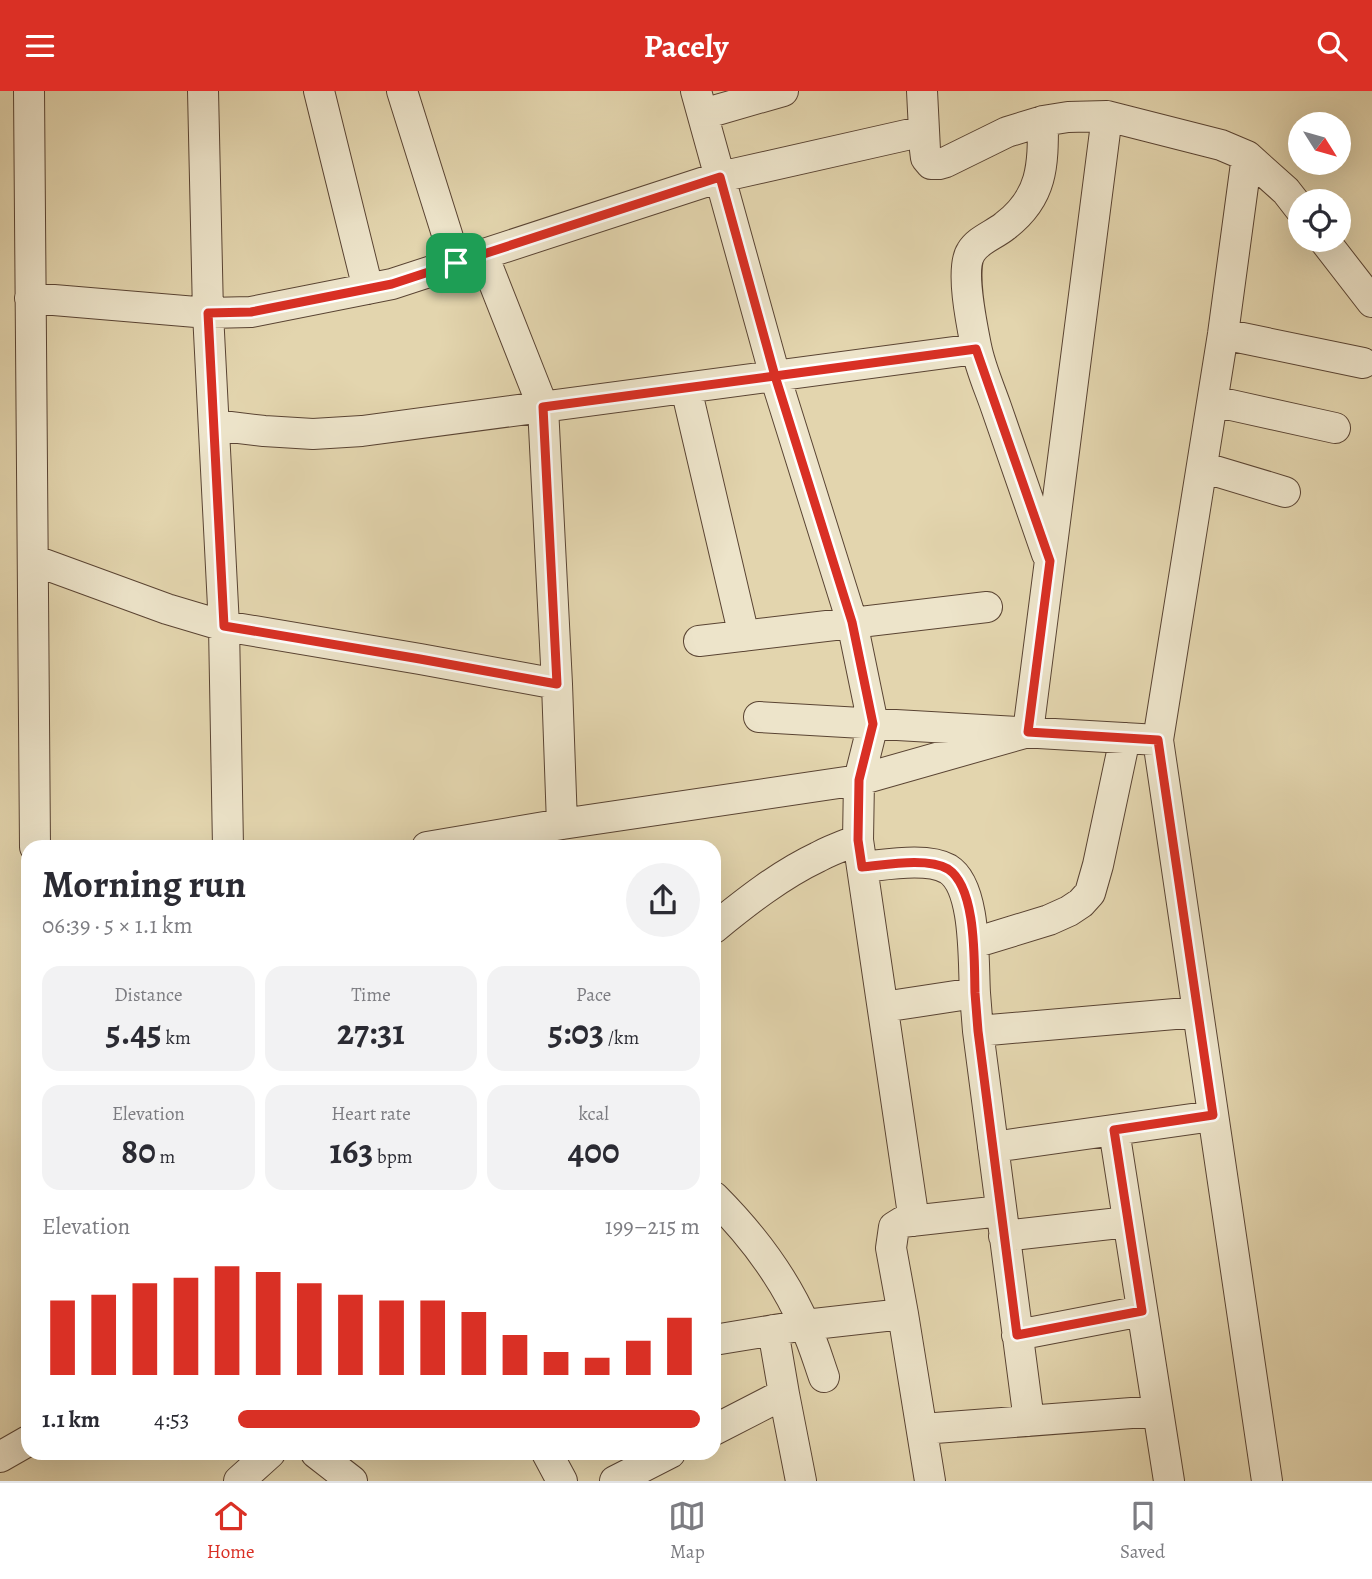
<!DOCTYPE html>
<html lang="en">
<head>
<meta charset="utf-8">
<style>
	:root { --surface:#fff; --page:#f2f2f3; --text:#2b2b33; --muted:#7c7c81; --line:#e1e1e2; --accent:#d93025 }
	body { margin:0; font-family:Alegreya,serif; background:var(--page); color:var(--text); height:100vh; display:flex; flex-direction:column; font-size:26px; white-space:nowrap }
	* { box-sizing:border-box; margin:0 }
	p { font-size:23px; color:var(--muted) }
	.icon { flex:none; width:38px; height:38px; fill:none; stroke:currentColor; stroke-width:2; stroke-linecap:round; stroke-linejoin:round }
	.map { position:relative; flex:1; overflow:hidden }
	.side { position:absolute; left:21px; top:749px; width:700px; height:620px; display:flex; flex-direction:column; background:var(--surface); border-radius:21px; box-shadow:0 7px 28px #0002 }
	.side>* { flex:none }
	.needle { width:46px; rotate:127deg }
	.fabs { position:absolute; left:1288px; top:21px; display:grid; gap:14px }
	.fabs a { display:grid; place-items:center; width:63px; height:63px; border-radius:50%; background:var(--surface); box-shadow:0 7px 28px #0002; font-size:35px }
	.pin { position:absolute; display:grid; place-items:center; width:60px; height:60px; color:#fff; margin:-30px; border-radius:14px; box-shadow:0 4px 10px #0006 }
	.round { display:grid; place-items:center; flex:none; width:74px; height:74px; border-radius:37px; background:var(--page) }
	.summary { display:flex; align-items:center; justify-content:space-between; height:119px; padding:0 21px }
	h1 { font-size:38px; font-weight:700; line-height:52px }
	.figures { display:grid; grid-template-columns:repeat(3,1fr); gap:10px; height:119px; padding:7px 21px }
	.figures div { display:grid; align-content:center; border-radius:18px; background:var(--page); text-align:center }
	.figures b { font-size:35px; font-weight:700 }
	.figures small { font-size:19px; font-weight:400 }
	.figures p { font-size:19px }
	.chart { height:196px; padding:14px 21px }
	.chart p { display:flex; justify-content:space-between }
	.chart svg { width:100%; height:126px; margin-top:7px; stroke:var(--accent); stroke-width:6 }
	ul { padding:0 21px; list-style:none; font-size:23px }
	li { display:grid; grid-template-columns:112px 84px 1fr; align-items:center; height:52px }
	li i { height:18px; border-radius:9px; background:var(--accent) }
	header { display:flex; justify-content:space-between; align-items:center; height:91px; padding:0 21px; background:var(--accent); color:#fff; font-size:32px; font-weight:700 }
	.tab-bar { display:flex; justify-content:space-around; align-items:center; height:98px; border-top:2px solid var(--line); background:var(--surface); font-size:19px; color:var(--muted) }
	.tab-bar a { display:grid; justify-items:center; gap:4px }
	.tab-bar .active { color:var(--accent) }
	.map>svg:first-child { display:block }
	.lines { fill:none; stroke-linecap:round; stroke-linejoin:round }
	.minor-casing { stroke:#5a4433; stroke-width:32 }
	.minor { stroke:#ede4ca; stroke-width:30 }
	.route-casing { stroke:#fff; stroke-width:14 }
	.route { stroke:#d93025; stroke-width:9 }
</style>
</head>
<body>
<header><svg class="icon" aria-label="menu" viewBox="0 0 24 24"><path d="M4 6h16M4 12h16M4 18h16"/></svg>Pacely<svg class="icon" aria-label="search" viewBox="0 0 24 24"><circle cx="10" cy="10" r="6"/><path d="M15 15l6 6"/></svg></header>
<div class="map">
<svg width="1372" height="1390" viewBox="0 0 1372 1390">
	<rect width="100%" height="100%" fill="#e3d5ae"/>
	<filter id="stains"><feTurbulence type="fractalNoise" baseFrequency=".00286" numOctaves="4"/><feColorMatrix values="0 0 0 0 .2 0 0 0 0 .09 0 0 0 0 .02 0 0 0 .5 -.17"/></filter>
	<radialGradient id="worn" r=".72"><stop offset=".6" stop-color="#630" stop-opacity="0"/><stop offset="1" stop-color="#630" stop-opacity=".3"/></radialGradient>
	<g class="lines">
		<!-- minor casing -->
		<g class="minor-casing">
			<path id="minor" d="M29 0 35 756
				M203 0 208 222 224 535 228 756
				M319 0 368 198
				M402 0 456 172
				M696 0 775 285 852 531 873 633 859 689 858 749 914 1130
				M922 0 925 59 926 67 931 73H939L946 71 1007 41 1043 30 1068 26 1107 25 1221 54 1247 65 1223 243 1158 649 1267 1390
				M703 23 783 0
				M1043 30C1043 75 1043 106 1005 135 994 144 978 149 971 161 960 177 972 235 976 255 980 276 989 296 996 316 1013 365 1030 414 1047 463
				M1247 65 1286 100 1300 118
				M1324 149 1372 211
				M483 164 543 316 557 593 562 733
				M30 207 208 222 251 221 392 193 720 86 924 40
				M1223 243 1363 272
				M686 297 744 545
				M1213 310 1335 337
				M214 334 264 340 313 343 362 340 976 258
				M1202 376 1285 401
				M33 469 167 518 224 535 420 568 557 593
				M699 550 987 516
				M759 626 1158 649
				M427 756 562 733 859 689 1028 641 1107 25
				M862 776C885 774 927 766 948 778 977 796 973 872 975 902 976 915 977 927 978 940L1029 1330
				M714 837C746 811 780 784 818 766 831 759 845 754 858 749
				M974 852 1049 829 1069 820 1081 812 1090 802 1098 774 1125 647
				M883 916 975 902
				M978 940 1198 921
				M1114 1039 1169 1390
				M993 1056 1213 1025
				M714 1106C751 1143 784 1186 805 1235 813 1251 818 1269 824 1286
				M1004 1145 1128 1131
				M1017 1244 1142 1220
				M714 1249 805 1234 903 1223
				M784 1303 801 1390
				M922 1338 1158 1320
				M714 1339 784 1303 773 1239
				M316 1362 352 1390
				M547 1362 562 1390
				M0 1366 28 1350
				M239 1390 270 1362
				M615 1390 670 1362
				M930 1390 903 1223 891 1157 894 1136 902 1131 1001 1120"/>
		</g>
		<!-- minor -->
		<use href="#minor" class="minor"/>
	</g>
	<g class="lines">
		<!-- route casing -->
		<g class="route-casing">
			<path id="route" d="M456 172 392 193 251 221 208 222 224 535 420 568 557 593 543 316 775 285 852 531 873 633 859 689 858 749 862 776C885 774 927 766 948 778 977 797 974 872 975 902 976 915 977 927 978 940L1017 1244 1142 1220 1114 1039 1213 1024 1158 649 1028 641 1050 470 976 258 775 285 720 86 456 172"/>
		</g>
		<!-- route -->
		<use href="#route" class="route"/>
	</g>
	<rect width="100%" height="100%" filter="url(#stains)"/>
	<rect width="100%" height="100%" fill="url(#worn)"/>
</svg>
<div class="fabs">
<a><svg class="needle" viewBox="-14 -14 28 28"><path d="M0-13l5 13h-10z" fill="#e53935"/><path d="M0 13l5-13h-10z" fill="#7c7c81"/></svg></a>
<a><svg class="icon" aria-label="locate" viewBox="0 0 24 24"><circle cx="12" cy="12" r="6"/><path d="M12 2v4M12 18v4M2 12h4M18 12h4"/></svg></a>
</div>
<div class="pin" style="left:456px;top:172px;background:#1e9e55"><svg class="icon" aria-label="arrive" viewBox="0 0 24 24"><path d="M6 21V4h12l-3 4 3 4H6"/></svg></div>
<section class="side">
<div class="summary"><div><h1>Morning run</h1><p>06:39 · 5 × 1.1 km</p></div><a class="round"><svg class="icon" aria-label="share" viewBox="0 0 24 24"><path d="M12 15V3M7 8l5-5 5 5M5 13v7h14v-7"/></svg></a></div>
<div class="figures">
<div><p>Distance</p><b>5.45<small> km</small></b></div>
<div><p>Time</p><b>27:31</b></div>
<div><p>Pace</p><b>5:03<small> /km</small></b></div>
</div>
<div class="figures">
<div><p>Elevation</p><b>80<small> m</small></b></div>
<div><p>Heart rate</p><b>163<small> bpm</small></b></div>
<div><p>kcal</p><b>400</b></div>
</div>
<div class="chart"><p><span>Elevation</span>199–215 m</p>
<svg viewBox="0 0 160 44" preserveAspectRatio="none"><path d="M5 44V18M15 44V16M25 44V12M35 44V10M45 44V6M55 44V8M65 44V12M75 44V16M85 44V18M95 44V18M105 44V22M115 44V30M125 44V36M135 44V38M145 44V32M155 44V24"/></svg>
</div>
<ul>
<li><b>1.1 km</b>4:53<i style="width:100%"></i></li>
</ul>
</section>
</div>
<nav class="tab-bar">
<a class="active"><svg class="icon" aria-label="home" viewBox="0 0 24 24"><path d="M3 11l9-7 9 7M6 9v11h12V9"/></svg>Home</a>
<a><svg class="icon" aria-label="map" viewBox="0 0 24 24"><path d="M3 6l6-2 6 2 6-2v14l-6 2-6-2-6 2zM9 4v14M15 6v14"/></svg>Map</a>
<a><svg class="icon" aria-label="saved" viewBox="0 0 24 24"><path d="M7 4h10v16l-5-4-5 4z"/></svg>Saved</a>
</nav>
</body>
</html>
